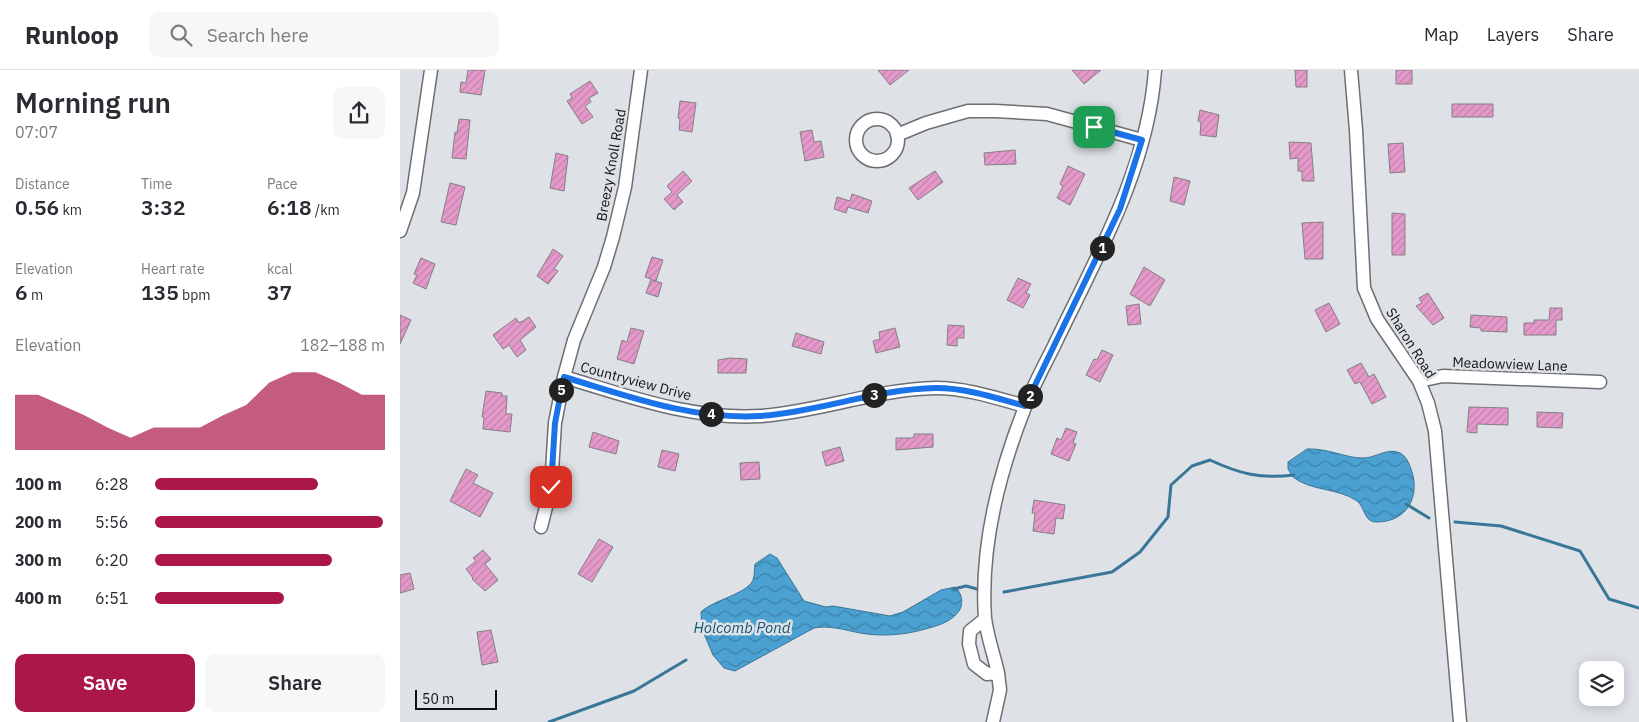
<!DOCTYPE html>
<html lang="en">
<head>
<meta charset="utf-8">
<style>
	:root { --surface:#fff; --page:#f7f7f7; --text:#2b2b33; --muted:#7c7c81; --line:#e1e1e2; --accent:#ab1848 }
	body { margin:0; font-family:"IBM Plex Sans",sans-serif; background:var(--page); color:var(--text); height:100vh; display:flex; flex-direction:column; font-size:19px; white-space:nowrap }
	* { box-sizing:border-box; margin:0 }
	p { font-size:16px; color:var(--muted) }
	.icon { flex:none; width:28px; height:28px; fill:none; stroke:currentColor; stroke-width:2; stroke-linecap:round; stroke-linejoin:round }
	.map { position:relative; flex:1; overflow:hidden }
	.details { display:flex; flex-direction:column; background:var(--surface); width:400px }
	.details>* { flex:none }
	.fabs { position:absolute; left:1179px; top:591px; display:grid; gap:10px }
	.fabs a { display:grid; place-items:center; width:45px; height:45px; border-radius:10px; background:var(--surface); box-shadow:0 2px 12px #0003; font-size:25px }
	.scale { position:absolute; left:15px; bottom:12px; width:82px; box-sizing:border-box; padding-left:5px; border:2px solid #101113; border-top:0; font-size:14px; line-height:18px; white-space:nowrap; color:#101113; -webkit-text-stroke:4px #dee1e6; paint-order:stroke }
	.pin { position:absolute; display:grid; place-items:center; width:42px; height:42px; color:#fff; margin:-21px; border-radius:10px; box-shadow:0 2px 8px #0006 }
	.km { position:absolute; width:25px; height:25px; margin:-12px; border-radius:50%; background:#222; color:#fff; font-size:14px; line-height:25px; text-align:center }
	.round { display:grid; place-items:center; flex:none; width:52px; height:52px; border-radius:10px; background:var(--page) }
	.head { display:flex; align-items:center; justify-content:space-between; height:85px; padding:0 15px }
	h1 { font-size:28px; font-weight:600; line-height:38px }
	.figures { display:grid; grid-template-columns:repeat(3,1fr); gap:8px; height:85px; padding:5px 15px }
	.figures div { display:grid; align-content:center }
	.figures b { font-size:21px; font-weight:600 }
	.figures small { font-size:14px; font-weight:400 }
	.figures p { font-size:14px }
	.chart { height:140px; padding:10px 15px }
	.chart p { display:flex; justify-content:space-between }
	.chart svg { width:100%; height:90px; margin-top:5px; fill:var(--accent); opacity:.7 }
	.cta { display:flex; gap:10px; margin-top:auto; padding:10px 15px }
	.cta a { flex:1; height:58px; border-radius:10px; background:var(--accent); color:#fff; font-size:20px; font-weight:600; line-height:58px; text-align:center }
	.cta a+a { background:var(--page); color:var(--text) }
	ul { padding:0 15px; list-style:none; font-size:16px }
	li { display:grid; grid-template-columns:80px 60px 1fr; align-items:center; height:38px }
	li i { height:12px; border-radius:6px; background:var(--accent) }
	header { display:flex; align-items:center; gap:30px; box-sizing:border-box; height:70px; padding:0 25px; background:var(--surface); border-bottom:1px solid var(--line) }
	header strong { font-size:24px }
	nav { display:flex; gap:28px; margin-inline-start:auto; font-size:18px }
	.search { width:350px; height:45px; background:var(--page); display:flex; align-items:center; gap:12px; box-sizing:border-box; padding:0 18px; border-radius:10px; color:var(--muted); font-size:19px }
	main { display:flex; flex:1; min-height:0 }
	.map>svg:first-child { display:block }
	.water { fill:url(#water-waves); stroke:#397698 }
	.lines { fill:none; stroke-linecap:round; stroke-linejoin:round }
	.stream { stroke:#397698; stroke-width:3 }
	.building { fill:url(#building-hatch); stroke:#847f82 }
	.street-casing { stroke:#6c6f73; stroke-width:15 }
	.street { stroke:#fff; stroke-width:12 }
	.route-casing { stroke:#fff; stroke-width:10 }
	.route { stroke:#1a73e8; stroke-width:6 }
	.labels { text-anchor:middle; stroke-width:5; stroke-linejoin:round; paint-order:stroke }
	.street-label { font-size:14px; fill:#101113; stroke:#dee1e6 }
	.water-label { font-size:15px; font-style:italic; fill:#135576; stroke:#dee1e6 }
</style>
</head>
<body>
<header>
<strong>Runloop</strong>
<div class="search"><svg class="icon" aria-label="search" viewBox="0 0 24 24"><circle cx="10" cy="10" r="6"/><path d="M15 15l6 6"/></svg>Search here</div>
<nav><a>Map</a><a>Layers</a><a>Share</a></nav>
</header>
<main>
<section class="details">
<div class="head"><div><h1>Morning run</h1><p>07:07</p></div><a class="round"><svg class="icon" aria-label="share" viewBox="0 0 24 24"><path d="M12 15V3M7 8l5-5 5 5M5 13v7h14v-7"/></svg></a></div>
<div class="figures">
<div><p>Distance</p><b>0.56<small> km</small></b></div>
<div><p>Time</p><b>3:32</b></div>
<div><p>Pace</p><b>6:18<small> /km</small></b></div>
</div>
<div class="figures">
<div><p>Elevation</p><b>6<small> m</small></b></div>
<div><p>Heart rate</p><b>135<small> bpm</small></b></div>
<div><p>kcal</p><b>37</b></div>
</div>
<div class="chart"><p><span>Elevation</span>182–188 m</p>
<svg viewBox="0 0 160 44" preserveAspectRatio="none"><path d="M0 44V17L10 17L20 22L30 27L40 33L50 38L60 33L70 33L80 33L90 27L100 22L110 11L120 6L130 6L140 11L150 17L160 17V44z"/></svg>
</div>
<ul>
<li><b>100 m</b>6:28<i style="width:71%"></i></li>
<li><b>200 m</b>5:56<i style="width:99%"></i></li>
<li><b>300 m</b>6:20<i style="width:77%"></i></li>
<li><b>400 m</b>6:51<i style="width:56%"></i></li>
</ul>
<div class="cta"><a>Save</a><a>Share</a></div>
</section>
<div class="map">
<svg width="1239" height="652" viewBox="0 0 1239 652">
	<defs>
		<pattern id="water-waves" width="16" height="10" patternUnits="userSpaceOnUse" patternTransform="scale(1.25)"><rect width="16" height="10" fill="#4ba1d1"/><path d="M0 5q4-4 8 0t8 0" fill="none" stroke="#3d82a8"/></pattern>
		<pattern id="building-hatch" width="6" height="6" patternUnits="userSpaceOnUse" patternTransform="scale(1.25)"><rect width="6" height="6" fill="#e499ca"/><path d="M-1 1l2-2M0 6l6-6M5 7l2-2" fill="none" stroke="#c383ad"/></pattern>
	</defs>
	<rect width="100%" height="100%" fill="#dee1e6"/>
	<!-- water -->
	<path class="water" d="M907 379C928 378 945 388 963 388 976 388 988 377 1000 383 1006 386 1009 393 1011 399 1021 426 1007 452 977 452 964 453 965 437 957 431 939 418 910 421 893 407L888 399V392Z
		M370 484 377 488 404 531 426 537 433 536 490 546 503 542 541 520 555 517C562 523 564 533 559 541 552 551 540 555 529 558 506 565 483 567 460 563 445 560 429 555 414 558L335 601 324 598 313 585 302 559 301 542C313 530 347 524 353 510 355 505 354 499 355 494Z"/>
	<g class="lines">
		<!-- stream -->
		<path class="stream" d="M1006 434 1029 448
			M1055 452 1101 456 1180 481 1209 529 1239 538
			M554 519 566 516 577 519
			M604 522 712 502 740 482 768 447 771 415 792 396 810 390C840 404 860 409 894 405
			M149 652 234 621 286 590"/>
	</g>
	<!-- building -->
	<path class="building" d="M68 0H85L81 25 60 22 61 12 66 13Z
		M478 0H509L490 15Z
		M672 0H701L684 14Z
		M895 0H907V17H896Z
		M996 0H1012V14H996Z
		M190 11 198 23 189 28 191 32 185 36 193 47 182 54 167 31 172 28 170 24Z
		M280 31 296 33 292 62 279 60 280 49 278 48Z
		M1052 34H1093V47H1052Z
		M800 40 819 45 816 67 800 65 801 52 798 51Z
		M59 49 70 50 66 89 52 88 55 62 57 63Z
		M412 60 414 72 421 71 424 87 405 91 400 62Z
		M889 72 911 73 914 111H902V101H898V88L890 89Z
		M1003 73 1005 102 990 103 988 74Z
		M615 80 616 94 585 95 584 83Z
		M156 83 168 86 164 121 150 118Z
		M668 96 685 104 670 135 657 128 663 116 660 114Z
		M283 101 292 111 277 125 283 132 274 140 264 129 272 122 267 116Z
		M535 101 543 112 518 130 509 118Z
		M774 107 790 111 784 135 770 131Z
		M50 113 65 117 56 155 41 152Z
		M452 124 472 131 468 143 448 137 446 143 434 139 437 127 450 131Z
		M992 143 1005 144V185H992Z
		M923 152V189H905L902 153Z
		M153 179 163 186 154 199 158 201 148 214 137 206Z
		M252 187 263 190 256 211 252 210 262 213 258 227 246 223 251 209 245 207Z
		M21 188 35 194 26 219 13 213 17 205 14 204Z
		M744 197 765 210 750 236 730 224Z
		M618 208 631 214 626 223 630 225 623 238 607 230Z
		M1028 223 1044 248 1033 255 1016 236 1022 233 1019 228Z
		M929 233 940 254 926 262 915 240Z
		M739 234 741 254 728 255 726 236Z
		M1150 238H1162V250H1156V265H1124V253H1134V250H1149Z
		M0 245 11 250 0 274Z
		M1071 245 1107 247V262L1081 261V258L1070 257Z
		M129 247 136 257 120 270 126 280 117 287 109 275 103 279 93 265 116 248 118 252H121Z
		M548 255 564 256V268H557V276L547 275Z
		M231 258 244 261 234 294 217 289 222 270 227 272Z
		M495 258 500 277 476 283 473 271 480 269 479 262Z
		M396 263 424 272 421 284 392 276Z
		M702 280 713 285 700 312 686 305 694 289 697 290Z
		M330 288 347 289 346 303H318V290Z
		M961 293 969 307 974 304 986 327 972 334 960 312 955 314 947 300Z
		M86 321 102 323V326H107L106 344H112L110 362 83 359 84 347H82Z
		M1069 337 1108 338V355L1077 354V363L1067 362Z
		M1137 342 1163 343 1162 358 1137 357Z
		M666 358 677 362 673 373 676 374 669 391 651 384 657 368 661 370Z
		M193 362 219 371 216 384 189 377Z
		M514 364H533V377L496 380V368H511L514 367Z
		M440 377 444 391 426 396 422 382Z
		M262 380 279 384 275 401 258 397Z
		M359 392 360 409 341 410 340 393Z
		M66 399 78 405 73 413 93 423 80 447 50 431Z
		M634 430 665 435 663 449 656 448 654 464 633 461 635 443H632Z
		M199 469 213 477 192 512 178 504Z
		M83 480 91 489 85 494 98 510 85 521 72 509 73 508 66 499 76 491 73 488Z
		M10 503 14 519 0 523V505Z
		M91 560 98 592 82 595 77 562Z"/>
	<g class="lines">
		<!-- street casing -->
		<g class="street-casing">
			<path id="street" d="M951 0 956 60 964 218 977 249 1019 311 1028 333 1035 361 1060 652
				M456 70a21 21 0 1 1 42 0a21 21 0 1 1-42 0Z
				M497 65 526 53 568 41H595L647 44 742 70
				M0 161 13 123 31 0
				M164 307C228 326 292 350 360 346 419 342 476 319 536 318 566 318 596 328 625 336
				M1019 311 1043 306 1200 312
				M141 457 151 417 155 353 164 307 174 270 204 197 213 167 225 117 241 0
				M585 549 570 561 569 574 574 594 587 604 598 603 600 620 593 652
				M598 603C594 585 587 566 585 548 580 476 599 403 625 337 633 316 644 296 654 276 696 188 748 99 755 0"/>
		</g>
		<!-- street -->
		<use href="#street" class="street"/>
	</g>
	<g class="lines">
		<!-- route casing -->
		<g class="route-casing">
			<path id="route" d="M151 417 155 353 164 307C228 326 292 350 360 346 419 342 476 319 536 318 566 318 596 328 625 336L720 139 742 70 694 57"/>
		</g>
		<!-- route -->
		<use href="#route" class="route"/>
	</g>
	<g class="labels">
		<!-- street labels -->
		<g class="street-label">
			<text transform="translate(211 95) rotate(-80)" y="5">Breezy Knoll Road</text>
			<text transform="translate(1011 273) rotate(58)" y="5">Sharon Road</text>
			<text transform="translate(1110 294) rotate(2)" y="5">Meadowview Lane</text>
			<text transform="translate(236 311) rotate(15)" y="5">Countryview Drive</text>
		</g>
		<!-- water labels -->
		<g class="water-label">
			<text x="342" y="563">Holcomb Pond</text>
		</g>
	</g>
</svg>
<div class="fabs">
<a><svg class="icon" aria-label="layers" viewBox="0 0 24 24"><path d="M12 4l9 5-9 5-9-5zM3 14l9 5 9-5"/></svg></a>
</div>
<div class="scale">50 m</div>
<div class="pin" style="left:694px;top:57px;background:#1e9e55"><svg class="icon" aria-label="arrive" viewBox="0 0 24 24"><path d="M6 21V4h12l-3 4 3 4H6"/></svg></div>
<div class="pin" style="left:151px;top:417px;background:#d93025"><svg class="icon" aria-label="check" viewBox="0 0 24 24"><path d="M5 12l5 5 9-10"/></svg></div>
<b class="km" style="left:702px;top:178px">1</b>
<b class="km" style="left:630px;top:326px">2</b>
<b class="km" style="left:474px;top:325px">3</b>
<b class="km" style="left:311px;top:344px">4</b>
<b class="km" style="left:161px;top:320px">5</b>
</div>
</main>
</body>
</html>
